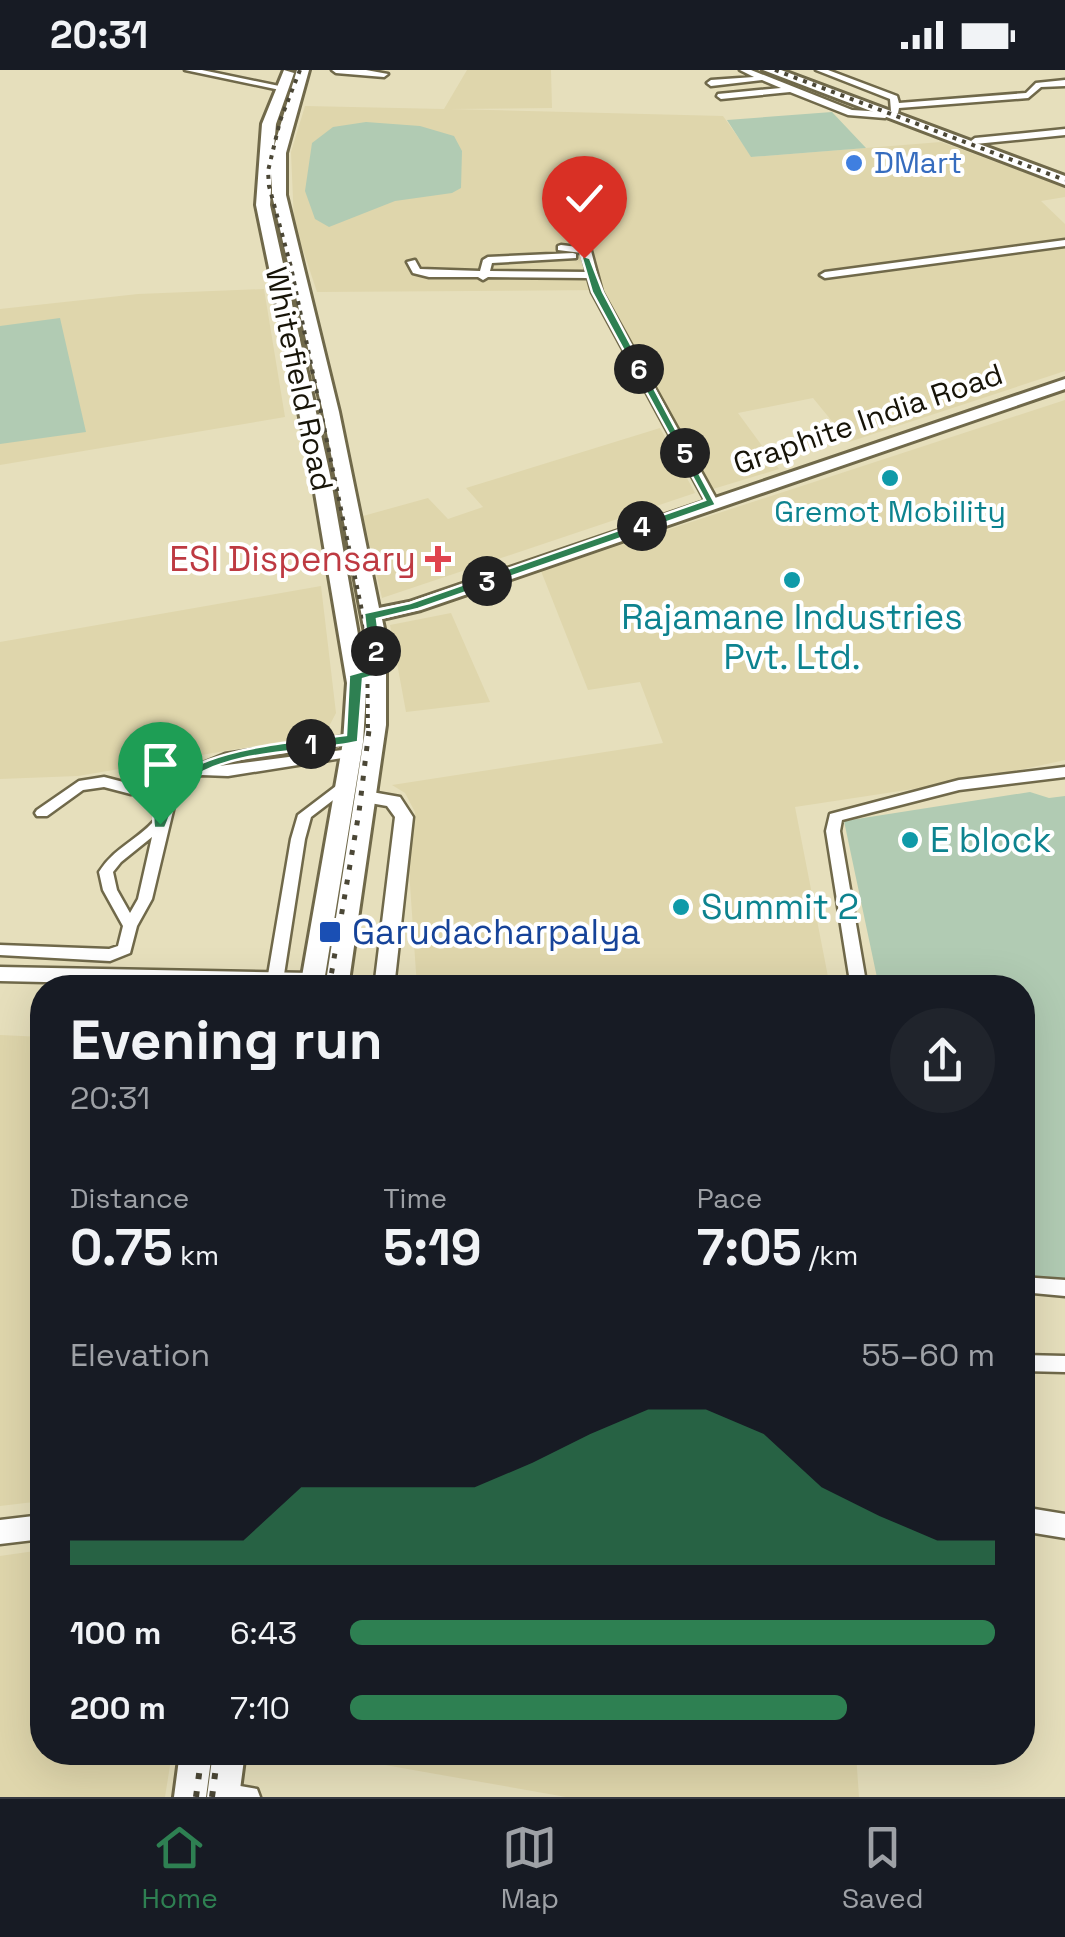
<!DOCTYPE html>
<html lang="en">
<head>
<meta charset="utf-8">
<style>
	:root { --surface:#171b24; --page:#20242c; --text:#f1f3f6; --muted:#9ea1a6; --line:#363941; --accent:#2e8052 }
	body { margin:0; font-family:"Space Grotesk",sans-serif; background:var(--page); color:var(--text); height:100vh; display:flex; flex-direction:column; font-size:38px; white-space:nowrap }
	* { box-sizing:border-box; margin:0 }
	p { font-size:32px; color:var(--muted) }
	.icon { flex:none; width:55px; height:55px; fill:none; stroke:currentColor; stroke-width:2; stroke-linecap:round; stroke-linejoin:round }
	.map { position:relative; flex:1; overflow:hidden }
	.side { position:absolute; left:30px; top:905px; width:1005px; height:790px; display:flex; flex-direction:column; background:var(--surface); border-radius:40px; box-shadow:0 10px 40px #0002 }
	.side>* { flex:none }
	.pin { position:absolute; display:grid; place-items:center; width:85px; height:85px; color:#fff; margin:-102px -42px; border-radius:50% 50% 50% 0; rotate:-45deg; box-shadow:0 0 10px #0007 }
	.pin .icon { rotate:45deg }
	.km { position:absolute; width:50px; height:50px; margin:-25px; border-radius:50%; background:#222; color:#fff; font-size:28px; line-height:50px; text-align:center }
	.round { display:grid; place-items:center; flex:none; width:105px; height:105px; border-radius:52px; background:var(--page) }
	.head { display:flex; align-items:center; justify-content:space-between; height:170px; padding:0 40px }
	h1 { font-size:55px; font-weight:600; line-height:75px }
	.metrics { display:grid; grid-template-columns:repeat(3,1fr); gap:15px; height:170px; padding:10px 40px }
	.metrics div { display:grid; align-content:center }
	.metrics b { font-size:50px; font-weight:600 }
	.metrics small { font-size:28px; font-weight:400 }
	.metrics p { font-size:28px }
	.chart { height:280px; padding:20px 40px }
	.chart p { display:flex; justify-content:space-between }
	.chart svg { width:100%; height:180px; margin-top:10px; fill:var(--accent); opacity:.7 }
	ul { padding:0 40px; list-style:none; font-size:32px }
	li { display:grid; grid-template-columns:160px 120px 1fr; align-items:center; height:75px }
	li i { height:25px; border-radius:12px; background:var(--accent) }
	.status { display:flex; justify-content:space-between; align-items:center; height:70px; padding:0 50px; background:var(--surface); direction:ltr }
	.status svg { height:28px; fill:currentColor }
	.tabs { display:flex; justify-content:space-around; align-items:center; height:140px; border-top:2px solid var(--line); background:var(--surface); font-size:28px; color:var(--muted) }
	.tabs a { display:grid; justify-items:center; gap:5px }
	.tabs .on { color:var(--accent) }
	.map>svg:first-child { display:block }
	.built { fill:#dfd6ac }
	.green { fill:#b1cbb3 }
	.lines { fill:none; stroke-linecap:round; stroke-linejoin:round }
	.street-casing { stroke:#70694a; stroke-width:5 }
	.secondary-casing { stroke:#70694a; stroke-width:5 }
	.primary-casing { stroke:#70694a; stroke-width:6 }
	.street { fill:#fff; fill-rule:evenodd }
	.secondary { fill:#fff; fill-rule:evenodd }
	.primary { fill:#fff; fill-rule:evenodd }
	.rail-far2 { stroke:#4b4736; stroke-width:4; stroke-dasharray:4 6; stroke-linecap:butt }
	.rail-far1 { stroke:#4b4736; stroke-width:5; stroke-dasharray:5 10; stroke-linecap:butt }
	.rail { stroke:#4b4736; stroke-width:6; stroke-dasharray:6 12; stroke-linecap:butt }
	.route { fill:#2e8052; stroke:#fff; stroke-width:2.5 }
	.shop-dot { fill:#3f7fe0; stroke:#fff; stroke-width:4 }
	.culture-dot { fill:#0f9aa8; stroke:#fff; stroke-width:4 }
	.health-dot { fill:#e0444e; stroke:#fff; stroke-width:4 }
	.transit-dot { fill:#1a4fb4; stroke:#fff; stroke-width:4 }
	.labels { text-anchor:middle; stroke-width:8; stroke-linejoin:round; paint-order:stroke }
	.far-shop-label { font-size:30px; fill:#366cbe; stroke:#fff; text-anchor:start }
	.far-street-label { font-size:30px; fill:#171408; stroke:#fff }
	.far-culture-label { font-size:30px; fill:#0d838f; stroke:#fff }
	.health-label { font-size:35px; fill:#be3a42; stroke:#fff; text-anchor:end }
	.culture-label { font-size:35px; fill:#0d838f; stroke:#fff; text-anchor:start }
	.transit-label { font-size:35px; fill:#164399; stroke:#fff; text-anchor:start }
</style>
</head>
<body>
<div class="status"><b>20:31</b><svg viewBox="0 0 49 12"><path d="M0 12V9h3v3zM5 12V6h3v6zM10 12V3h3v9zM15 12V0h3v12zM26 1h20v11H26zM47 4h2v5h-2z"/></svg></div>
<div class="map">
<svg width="1065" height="1727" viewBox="0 0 1065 1727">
	<rect width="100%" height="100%" fill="#e6dfbc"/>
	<!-- built -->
	<path class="built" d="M467 0H551L552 38 449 39 723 46 752 87 941 72 1065 117V127L1041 131 1065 154V301L849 372 813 328 738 343 779 399 713 419 603 220 317 222 294 153 291 82 305 36 444 39Z
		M264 219 285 347 0 395V239L138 224Z
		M1065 330V690L979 709 795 737 830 917H417L409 800 415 742 405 723 392 715 663 673 640 612 588 620 541 501Z
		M660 358 695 423 382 528 363 446 428 428 448 449 483 437 466 418Z
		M321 516 336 643 325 664 78 706 0 709V572Z
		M451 543 490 632 406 642 390 555Z
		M0 965 42 967V1431L0 1436Z
		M42 1480V1682L172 1683 165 1727H0V1486Z
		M317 1683H856L859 1727H566Z"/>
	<!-- green -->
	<path class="green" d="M832 42 866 78 751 87 727 50Z
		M366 52 420 56 454 66 462 81 461 118 452 123 395 131 329 157 315 149 305 121 312 73 333 57Z
		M60 248 86 362 0 374V256Z
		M1030 722 1049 728 1065 726V1210L1023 1208 1022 918 879 917 844 751Z"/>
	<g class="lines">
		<!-- street casing -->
		<g class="street-casing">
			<path id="street" d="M185 0H202L284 17 280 20Z
				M332 0H366L388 4 384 7 336 3Z
				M740 0H751L852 40 885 42 889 45 885 48 848 45 790 22 721 29 717 26 718 24 781 18 762 10 711 16 707 13 711 10 754 7Z
				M816 0H828L897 26 899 33 1026 23 1036 13 1065 10V16L1041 17 1028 28 899 38 898 43 895 44 891 41 890 29Z
				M1065 59V65L975 74 971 71 975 68Z
				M1065 170V176L825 208 820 205 825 202Z
				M561 175 586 178 591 181 602 222 718 432 716 434 712 436 706 432 592 222 588 208 488 207 483 210 478 207H429L413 203 407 192 415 190 420 199 480 201 483 190 488 187 573 183 576 184V188L492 193 490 201 587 202 582 183 558 180V176Z
				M353 665 358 666 360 669 358 672 228 692 219 696 350 679 355 680 357 683 355 686 228 706 202 705 188 710 176 728 152 829 137 856 130 883 110 891 0 885V875L109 879 118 876 123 856 103 820 99 802C114 778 136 771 154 751 160 745 162 726 171 714L131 724 104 717 83 720 47 746H37L35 743 37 740 79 711 104 707 131 714 179 703 225 684ZM152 767 138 829 130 843 117 820 113 802 121 792Z
				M1065 697V707L959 720 842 750 840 761 867 918H851L826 761 830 744 959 710Z
				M344 710 351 715 349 718 311 747 305 769 283 911 280 915H270L267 911 291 769 298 745Z
				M1022 1207 1065 1210V1226L1022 1222Z
				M1022 1285 1065 1286V1302L1022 1301Z
				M223 1713 257 1719 260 1727H213L215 1716Z"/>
		</g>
		<!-- secondary casing -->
		<g class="secondary-casing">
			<path id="secondary" d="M366 721 400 727 413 747 394 918H374L395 747 387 736 359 731 357 727 359 723Z
				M0 897 312 903 319 906 322 911 315 918 0 911Z
				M1022 1437 1065 1444V1468L1022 1461Z
				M42 1445V1469L0 1474V1450Z"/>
		</g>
		<!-- primary casing -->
		<g class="primary-casing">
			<path id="primary" d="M284 0 294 3 276 54 274 77 297 0H309L286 83V125L339 342 379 538 409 532 1065 309V319L421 540 382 549 386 568V655L348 918H325L366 655V624L363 672 323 918H300L343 672 347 613 312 405 256 135 262 54ZM272 104V125L323 342 366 568V610L330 405 270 135Z
				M763 0H781L1065 106V115Z
				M180 1682H212L206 1727H174Z
				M213 1682H245L239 1727H207Z"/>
		</g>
		<!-- street -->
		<use href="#street" class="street"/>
		<!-- secondary -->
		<use href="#secondary" class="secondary"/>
		<!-- primary -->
		<use href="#primary" class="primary"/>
		<!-- rail-far2 -->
		<path class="rail-far2" d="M300 0 280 51 268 101 269 116 291 197 367 565 368 663
			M775 0 1065 110"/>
		<!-- rail-far1 -->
		<path class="rail-far1" d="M329 918 359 742 369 660"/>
		<!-- rail -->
		<path class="rail" d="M196 1727 202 1682
			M212 1727 218 1682"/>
	</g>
	<!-- route -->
	<path class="route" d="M581 185 590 188 603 222 716 435 418 539 377 549 384 603 363 609 358 672C308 683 231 679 190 710 175 721 173 742 165 758H154C141 678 294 673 346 665L349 605 370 599 364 543 410 533 705 430 592 222Z"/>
	<!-- markers -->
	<circle class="shop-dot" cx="854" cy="93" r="10"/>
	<g class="culture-dot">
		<circle cx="890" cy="408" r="10"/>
		<circle cx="792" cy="510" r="10"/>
		<circle cx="910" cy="770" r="10"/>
		<circle cx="681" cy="837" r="10"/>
	</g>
	<path class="health-dot" d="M433 474h10v10h10v10h-10v10h-10v-10h-10v-10h10z"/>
	<rect class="transit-dot" x="318" y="850" width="24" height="24" rx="5"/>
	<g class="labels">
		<!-- far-shop labels -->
		<g class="far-shop-label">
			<text x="874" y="103">DMart</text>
		</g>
		<!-- far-street labels -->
		<g class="far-street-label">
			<text transform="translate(299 309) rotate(78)" y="10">Whitefield Road</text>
			<text transform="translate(868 349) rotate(-19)" y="10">Graphite India Road</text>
		</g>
		<!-- far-culture labels -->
		<g class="far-culture-label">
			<text x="890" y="452">Gremot Mobility</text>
		</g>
		<!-- health labels -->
		<g class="health-label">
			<text x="416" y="501">ESI Dispensary</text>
		</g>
		<!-- culture labels -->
		<g class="culture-label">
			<text x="792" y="559" text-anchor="middle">Rajamane Industries<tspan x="792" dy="40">Pvt. Ltd.</tspan></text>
			<text x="930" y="782">E block</text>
			<text x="701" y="849">Summit 2</text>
		</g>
		<!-- transit labels -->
		<g class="transit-label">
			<text x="352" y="874">Garudacharpalya</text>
		</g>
	</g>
</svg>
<div class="pin" style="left:160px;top:754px;background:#1e9e55"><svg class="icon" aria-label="arrive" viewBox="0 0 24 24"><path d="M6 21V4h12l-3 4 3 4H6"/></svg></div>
<div class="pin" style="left:584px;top:188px;background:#d93025"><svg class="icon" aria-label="check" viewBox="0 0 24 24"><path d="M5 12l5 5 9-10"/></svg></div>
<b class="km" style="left:311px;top:674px">1</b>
<b class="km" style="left:376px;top:581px">2</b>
<b class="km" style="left:487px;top:511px">3</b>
<b class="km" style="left:642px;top:456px">4</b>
<b class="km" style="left:685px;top:383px">5</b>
<b class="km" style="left:639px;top:299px">6</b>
<section class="side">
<div class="head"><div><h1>Evening run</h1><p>20:31</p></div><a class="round"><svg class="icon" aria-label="share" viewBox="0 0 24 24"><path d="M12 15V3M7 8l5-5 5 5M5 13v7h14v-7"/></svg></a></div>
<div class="metrics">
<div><p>Distance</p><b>0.75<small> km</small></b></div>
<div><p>Time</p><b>5:19</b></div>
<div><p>Pace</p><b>7:05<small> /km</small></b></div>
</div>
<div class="chart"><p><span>Elevation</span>55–60 m</p>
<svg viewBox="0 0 160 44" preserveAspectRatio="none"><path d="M0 44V38L10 38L20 38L30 38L40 25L50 25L60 25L70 25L80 19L90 12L100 6L110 6L120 12L130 25L140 32L150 38L160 38V44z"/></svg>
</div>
<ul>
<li><b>100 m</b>6:43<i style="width:100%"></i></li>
<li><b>200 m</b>7:10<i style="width:77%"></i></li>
</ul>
</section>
</div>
<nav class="tabs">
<a class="on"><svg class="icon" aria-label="home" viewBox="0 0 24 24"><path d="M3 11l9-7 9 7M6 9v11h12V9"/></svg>Home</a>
<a><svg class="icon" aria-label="map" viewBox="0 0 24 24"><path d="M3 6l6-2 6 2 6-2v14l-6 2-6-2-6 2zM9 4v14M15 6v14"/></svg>Map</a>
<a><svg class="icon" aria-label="saved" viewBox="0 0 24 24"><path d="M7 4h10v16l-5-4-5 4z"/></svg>Saved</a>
</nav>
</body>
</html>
